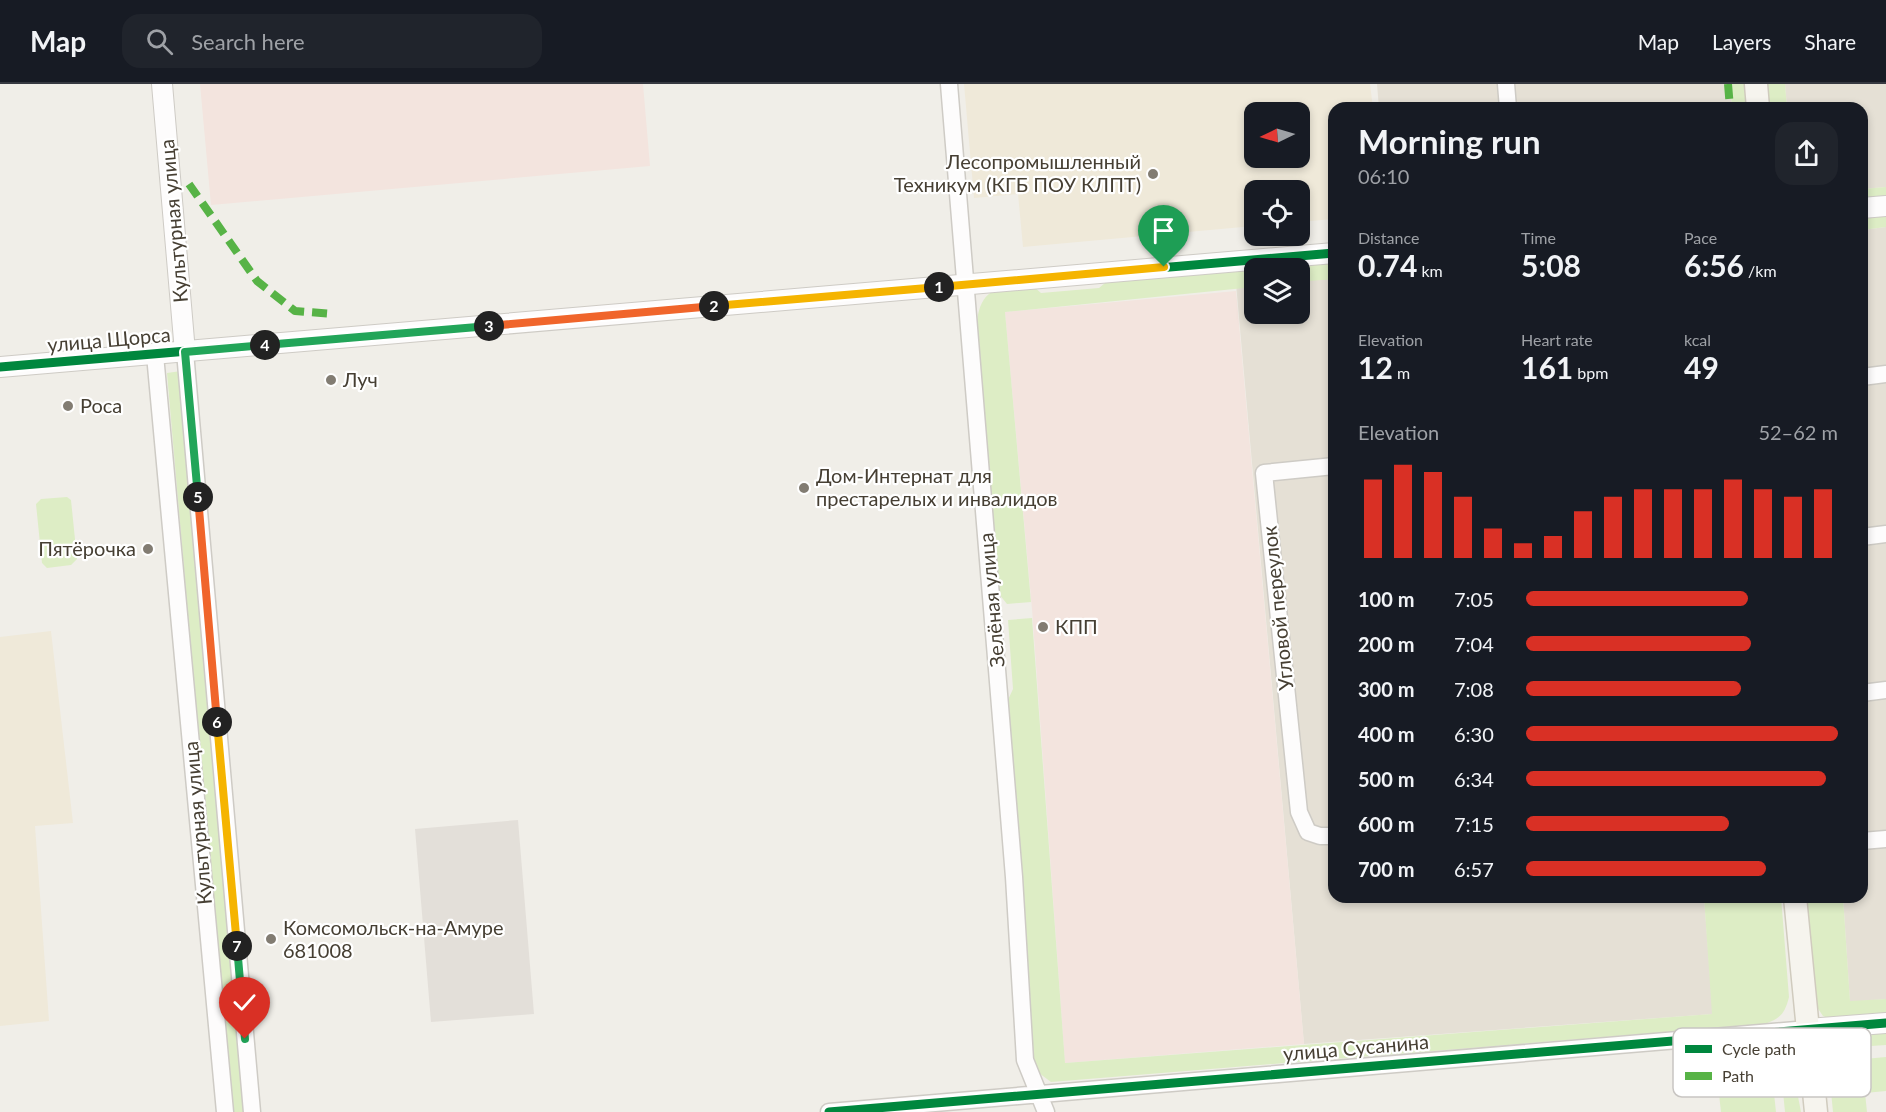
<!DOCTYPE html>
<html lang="en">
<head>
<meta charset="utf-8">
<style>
	:root { --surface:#171b24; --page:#20242c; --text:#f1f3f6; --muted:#9ea1a6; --line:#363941; --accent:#d93025 }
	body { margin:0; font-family:Lato,sans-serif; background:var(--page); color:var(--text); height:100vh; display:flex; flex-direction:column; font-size:22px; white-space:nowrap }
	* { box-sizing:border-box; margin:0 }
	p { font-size:20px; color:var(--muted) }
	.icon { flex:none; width:33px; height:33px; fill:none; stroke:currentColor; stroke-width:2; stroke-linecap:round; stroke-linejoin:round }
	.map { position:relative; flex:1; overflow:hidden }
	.details { position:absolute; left:1328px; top:18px; width:540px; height:801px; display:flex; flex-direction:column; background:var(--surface); border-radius:18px; box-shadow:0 3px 9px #0003 }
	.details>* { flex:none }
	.needle { width:39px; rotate:265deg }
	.controls { position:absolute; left:1244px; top:18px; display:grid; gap:12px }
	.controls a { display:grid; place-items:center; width:66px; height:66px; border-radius:12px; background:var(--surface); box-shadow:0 3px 9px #0003; font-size:30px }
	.pin { position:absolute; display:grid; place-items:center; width:51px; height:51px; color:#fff; margin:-62px -26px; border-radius:50% 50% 50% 0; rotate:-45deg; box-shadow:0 0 6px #0007 }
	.pin .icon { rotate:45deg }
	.km { position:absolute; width:30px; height:30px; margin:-15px; border-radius:50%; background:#222; color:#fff; font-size:16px; line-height:30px; text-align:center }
	.round { display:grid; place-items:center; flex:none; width:63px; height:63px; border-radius:18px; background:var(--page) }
	.headline { display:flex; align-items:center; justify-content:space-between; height:102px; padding:0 30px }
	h1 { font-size:33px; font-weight:700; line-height:45px }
	.stats { display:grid; grid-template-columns:repeat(3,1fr); gap:9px; height:102px; padding:6px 30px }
	.stats div { display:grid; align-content:center }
	.stats b { font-size:30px; font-weight:700 }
	.stats small { font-size:16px; font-weight:400 }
	.stats p { font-size:16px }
	.chart { height:168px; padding:12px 30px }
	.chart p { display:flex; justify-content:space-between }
	.chart svg { width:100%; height:108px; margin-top:6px; stroke:var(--accent); stroke-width:6 }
	ul { padding:0 30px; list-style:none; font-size:20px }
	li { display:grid; grid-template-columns:96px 72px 1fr; align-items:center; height:45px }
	li i { height:15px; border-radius:8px; background:var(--accent) }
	header { display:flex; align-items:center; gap:36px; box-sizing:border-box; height:84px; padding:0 30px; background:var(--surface); border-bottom:2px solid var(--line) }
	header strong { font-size:28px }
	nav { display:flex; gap:33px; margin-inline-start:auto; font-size:21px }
	.search { width:420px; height:54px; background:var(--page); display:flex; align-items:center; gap:15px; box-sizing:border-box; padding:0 21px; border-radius:18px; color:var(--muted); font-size:22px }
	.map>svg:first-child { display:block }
	.residential { fill:#e5e0d5 }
	.industrial { fill:#e3dfd9 }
	.education { fill:#efe9d9; fill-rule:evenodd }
	.medical { fill:#f3e4de }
	.green { fill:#ddedc5 }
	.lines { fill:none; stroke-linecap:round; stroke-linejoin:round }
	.minor-casing { stroke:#cecbc5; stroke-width:19 }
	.tertiary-casing { stroke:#cecbc5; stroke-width:22 }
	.secondary-casing { stroke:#d0cbbe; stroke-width:25 }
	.minor { stroke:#fdfcfc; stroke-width:16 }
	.tertiary { stroke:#fdfcfc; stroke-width:20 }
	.secondary { stroke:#f6f4ee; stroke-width:22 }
	.quiet { stroke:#57b346; stroke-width:8; stroke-dasharray:15 8; stroke-linecap:butt }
	.cycleway-casing { stroke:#fff; stroke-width:13 }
	.cycleway { stroke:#00873e; stroke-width:9 }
	.split-1-casing { stroke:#fff; stroke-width:12 }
	.split-2-casing { stroke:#fff; stroke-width:12 }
	.split-3-casing { stroke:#fff; stroke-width:12 }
	.split-4-casing { stroke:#fff; stroke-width:12 }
	.split-5-casing { stroke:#fff; stroke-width:12 }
	.split-6-casing { stroke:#fff; stroke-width:12 }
	.split-7-casing { stroke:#fff; stroke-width:12 }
	.split-8-casing { stroke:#fff; stroke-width:12 }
	.split-1 { stroke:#f5b400; stroke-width:8 }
	.split-2 { stroke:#f5b400; stroke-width:8 }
	.split-3 { stroke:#f0652b; stroke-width:8 }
	.split-4 { stroke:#22a559; stroke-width:8 }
	.split-5 { stroke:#22a559; stroke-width:8 }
	.split-6 { stroke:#f0652b; stroke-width:8 }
	.split-7 { stroke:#f5b400; stroke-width:8 }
	.split-8 { stroke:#22a559; stroke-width:8 }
	.poi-dot { fill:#827c72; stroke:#fff; stroke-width:2 }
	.labels { text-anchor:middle; stroke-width:4.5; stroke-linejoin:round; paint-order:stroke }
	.poi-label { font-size:20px; fill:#463f33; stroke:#fff; text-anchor:start }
	.street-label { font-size:20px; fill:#463f33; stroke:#fff }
	.key { fill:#fff; stroke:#c8c5c2; stroke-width:1.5 }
	.key-label { font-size:16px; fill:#463f33 }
</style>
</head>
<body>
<header>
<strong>Map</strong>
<div class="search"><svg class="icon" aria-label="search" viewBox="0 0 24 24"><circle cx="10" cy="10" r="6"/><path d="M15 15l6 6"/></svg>Search here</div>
<nav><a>Map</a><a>Layers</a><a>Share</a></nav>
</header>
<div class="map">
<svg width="1886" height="1028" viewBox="0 0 1886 1028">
	<rect width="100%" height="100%" fill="#f0eee8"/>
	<!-- residential -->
	<path class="residential" d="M1377 0H1730L1732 24H1379Z
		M1785 0H1886V103L1862 105V24H1787Z
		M1886 143V915L1850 918 1843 813H1862V146Z
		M1333 191 1334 813H1704L1713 930 1304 960 1236 200 1254 198V230H1299V194Z"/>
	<!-- industrial -->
	<path class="industrial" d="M518 736 534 930 431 938 415 745Z"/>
	<!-- education -->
	<path class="education" d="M964 0H1370L1373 24H1334L1333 135 1299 138V106H1254V142L1023 163 1018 110 974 114ZM1254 28H1299V74H1254Z
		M51 547 73 739 35 742 49 937 0 942V553Z"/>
	<!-- medical -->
	<path class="medical" d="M200 0H643L650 82 211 121Z
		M1236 207 1304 960 1065 979 1032 525 1005 228Z"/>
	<!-- green -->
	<path class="green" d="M1730 0H1747L1750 24H1732Z
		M1767 0H1785L1787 24H1767Z
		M1886 103V114L1862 116V105Z
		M1886 131V143L1862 146V133Z
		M1333 176V195L1299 198V184H1254V203L1005 228 1031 518 1007 520 999 510 977 237C982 200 1002 204 1033 202L1041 209 1099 204 1111 194Z
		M181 287 246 1028H231L167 289Z
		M67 413 71 416 77 475 71 481 47 484 42 479 36 420 41 415Z
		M1032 534 1065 979 1712 930 1704 813H1781L1789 913C1785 929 1781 934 1765 940L1051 998 1035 986 1032 975 1007 618 1013 605 1008 536Z
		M1802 813H1843L1850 917 1886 915V931L1830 935 1823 932 1817 923Z
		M1886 945V961L1856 963 1855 947Z
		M1886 973V1007L1865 1009 1867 1028H1833L1829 987 1832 978Z
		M1796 976 1794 992 1801 1028H1785L1780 978Z
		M1771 981 1776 1028H1721L1719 1010 1724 990 1747 982Z"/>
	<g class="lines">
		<!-- minor casing -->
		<g class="minor-casing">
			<path id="minor" d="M949 0 1014 793 1025 976 1046 1028
				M1506 0 1508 24
				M185 268 252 1028
				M155 271 225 1028
				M1862 293 1886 290
				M1334 382 1264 389 1299 728 1308 748 1320 752H1334
				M1862 453 1886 450
				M1862 609 1886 606
				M1862 757 1886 755
				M829 1028 1808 945"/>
		</g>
		<!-- tertiary casing -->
		<g class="tertiary-casing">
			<path id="tertiary" d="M162 0 185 268
				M1862 124 1886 122
				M0 283 1334 169
				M1808 945 1886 939"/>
		</g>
		<!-- secondary casing -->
		<g class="secondary-casing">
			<path id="secondary" d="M1756 0 1758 24
				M1795 813 1816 1028"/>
		</g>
		<!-- minor -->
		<use href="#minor" class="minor"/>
		<!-- tertiary -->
		<use href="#tertiary" class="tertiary"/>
		<!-- secondary -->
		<use href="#secondary" class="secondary"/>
		<!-- quiet -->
		<path class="quiet" d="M1728 0 1730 24
			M189 100 257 197 295 227 333 230"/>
		<!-- cycleway casing -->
		<g class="cycleway-casing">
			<path id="cycleway" d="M0 283 1334 169
				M829 1028 1886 939"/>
		</g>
		<!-- cycleway -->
		<use href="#cycleway" class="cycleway"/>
	</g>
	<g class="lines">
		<!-- split-1 casing -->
		<g class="split-1-casing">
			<path id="split-1" d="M939 203 1164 183"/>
		</g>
		<!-- split-2 casing -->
		<g class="split-2-casing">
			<path id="split-2" d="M714 222 939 203"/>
		</g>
		<!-- split-3 casing -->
		<g class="split-3-casing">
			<path id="split-3" d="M489 242 714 222"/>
		</g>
		<!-- split-4 casing -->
		<g class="split-4-casing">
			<path id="split-4" d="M265 261 489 242"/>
		</g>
		<!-- split-5 casing -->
		<g class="split-5-casing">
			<path id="split-5" d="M198 413 185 268 265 261"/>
		</g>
		<!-- split-6 casing -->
		<g class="split-6-casing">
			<path id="split-6" d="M198 413 217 638"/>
		</g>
		<!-- split-7 casing -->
		<g class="split-7-casing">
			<path id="split-7" d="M217 638 237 862"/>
		</g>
		<!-- split-8 casing -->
		<g class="split-8-casing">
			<path id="split-8" d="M237 862 245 955"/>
		</g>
		<!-- split-1 -->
		<use href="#split-1" class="split-1"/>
		<!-- split-2 -->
		<use href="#split-2" class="split-2"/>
		<!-- split-3 -->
		<use href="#split-3" class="split-3"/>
		<!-- split-4 -->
		<use href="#split-4" class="split-4"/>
		<!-- split-5 -->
		<use href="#split-5" class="split-5"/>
		<!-- split-6 -->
		<use href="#split-6" class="split-6"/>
		<!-- split-7 -->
		<use href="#split-7" class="split-7"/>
		<!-- split-8 -->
		<use href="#split-8" class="split-8"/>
	</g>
	<!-- markers -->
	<g class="poi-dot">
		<circle cx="1153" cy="90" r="6"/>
		<circle cx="331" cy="296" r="6"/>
		<circle cx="68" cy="322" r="6"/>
		<circle cx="804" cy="404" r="6"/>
		<circle cx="148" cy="465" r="6"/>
		<circle cx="1043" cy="543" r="6"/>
		<circle cx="271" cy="855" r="6"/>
	</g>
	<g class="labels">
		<!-- poi labels -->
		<g class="poi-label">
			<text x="1141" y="85" text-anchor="end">Лесопромышленный<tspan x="1141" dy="23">Техникум (КГБ ПОУ КЛПТ)</tspan></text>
			<text x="343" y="303">Луч</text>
			<text x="80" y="329">Роса</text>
			<text x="816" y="399">Дом-Интернат для<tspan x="816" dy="23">престарелых и инвалидов</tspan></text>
			<text x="136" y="472" text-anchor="end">Пятёрочка</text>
			<text x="1055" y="550">КПП</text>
			<text x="283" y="851">Комсомольск-на-Амуре<tspan x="283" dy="23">681008</tspan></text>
		</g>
		<!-- street labels -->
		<g class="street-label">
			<text transform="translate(174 137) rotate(-95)" y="7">Культурная улица</text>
			<text transform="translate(109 256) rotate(-5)" y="7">улица Щорса</text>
			<text transform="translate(992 516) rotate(-95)" y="7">Зелёная улица</text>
			<text transform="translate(1278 524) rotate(-96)" y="7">Угловой переулок</text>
			<text transform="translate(198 739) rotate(-95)" y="7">Культурная улица</text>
			<text transform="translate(1356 964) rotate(-5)" y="7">улица Сусанина</text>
		</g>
	</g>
	<!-- legend -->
	<rect x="1673" y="944" width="198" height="69" rx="9" class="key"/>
	<rect x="1685" y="961" width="27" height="8" fill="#00873e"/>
	<rect x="1685" y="988" width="27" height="8" fill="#57b346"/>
	<g class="key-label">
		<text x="1722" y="971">Cycle path</text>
		<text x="1722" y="998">Path</text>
	</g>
</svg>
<div class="controls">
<a><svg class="needle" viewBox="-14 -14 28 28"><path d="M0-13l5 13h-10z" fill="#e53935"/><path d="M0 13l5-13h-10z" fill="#9ea1a6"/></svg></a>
<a><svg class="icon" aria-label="locate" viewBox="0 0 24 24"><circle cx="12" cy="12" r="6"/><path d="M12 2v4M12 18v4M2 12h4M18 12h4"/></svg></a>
<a><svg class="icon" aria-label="layers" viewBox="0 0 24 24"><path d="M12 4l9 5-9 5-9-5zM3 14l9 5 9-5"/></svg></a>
</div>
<div class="pin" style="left:1164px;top:183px;background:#1e9e55"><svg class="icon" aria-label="arrive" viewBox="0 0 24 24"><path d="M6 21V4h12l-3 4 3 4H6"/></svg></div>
<div class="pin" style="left:245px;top:955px;background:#d93025"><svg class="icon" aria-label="check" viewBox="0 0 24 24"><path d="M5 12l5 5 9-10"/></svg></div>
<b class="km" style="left:939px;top:203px">1</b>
<b class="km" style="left:714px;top:222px">2</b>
<b class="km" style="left:489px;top:242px">3</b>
<b class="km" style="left:265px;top:261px">4</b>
<b class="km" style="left:198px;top:413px">5</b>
<b class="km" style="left:217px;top:638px">6</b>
<b class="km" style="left:237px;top:862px">7</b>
<section class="details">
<div class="headline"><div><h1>Morning run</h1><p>06:10</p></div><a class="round"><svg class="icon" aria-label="share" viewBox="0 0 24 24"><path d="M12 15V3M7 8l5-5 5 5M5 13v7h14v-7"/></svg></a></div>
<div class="stats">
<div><p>Distance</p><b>0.74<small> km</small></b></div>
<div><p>Time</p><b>5:08</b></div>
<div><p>Pace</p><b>6:56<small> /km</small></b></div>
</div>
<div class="stats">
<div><p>Elevation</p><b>12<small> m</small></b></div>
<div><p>Heart rate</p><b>161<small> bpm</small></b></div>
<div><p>kcal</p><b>49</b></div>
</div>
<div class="chart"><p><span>Elevation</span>52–62 m</p>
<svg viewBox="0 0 160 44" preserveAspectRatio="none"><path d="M5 44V12M15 44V6M25 44V9M35 44V19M45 44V32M55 44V38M65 44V35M75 44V25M85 44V19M95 44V16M105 44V16M115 44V16M125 44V12M135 44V16M145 44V19M155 44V16"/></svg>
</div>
<ul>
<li><b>100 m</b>7:05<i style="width:71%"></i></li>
<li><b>200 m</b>7:04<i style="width:72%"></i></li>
<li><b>300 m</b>7:08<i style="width:69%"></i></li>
<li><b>400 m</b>6:30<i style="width:100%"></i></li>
<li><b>500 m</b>6:34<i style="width:96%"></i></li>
<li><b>600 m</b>7:15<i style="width:65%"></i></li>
<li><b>700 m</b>6:57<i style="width:77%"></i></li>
</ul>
</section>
</div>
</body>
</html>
